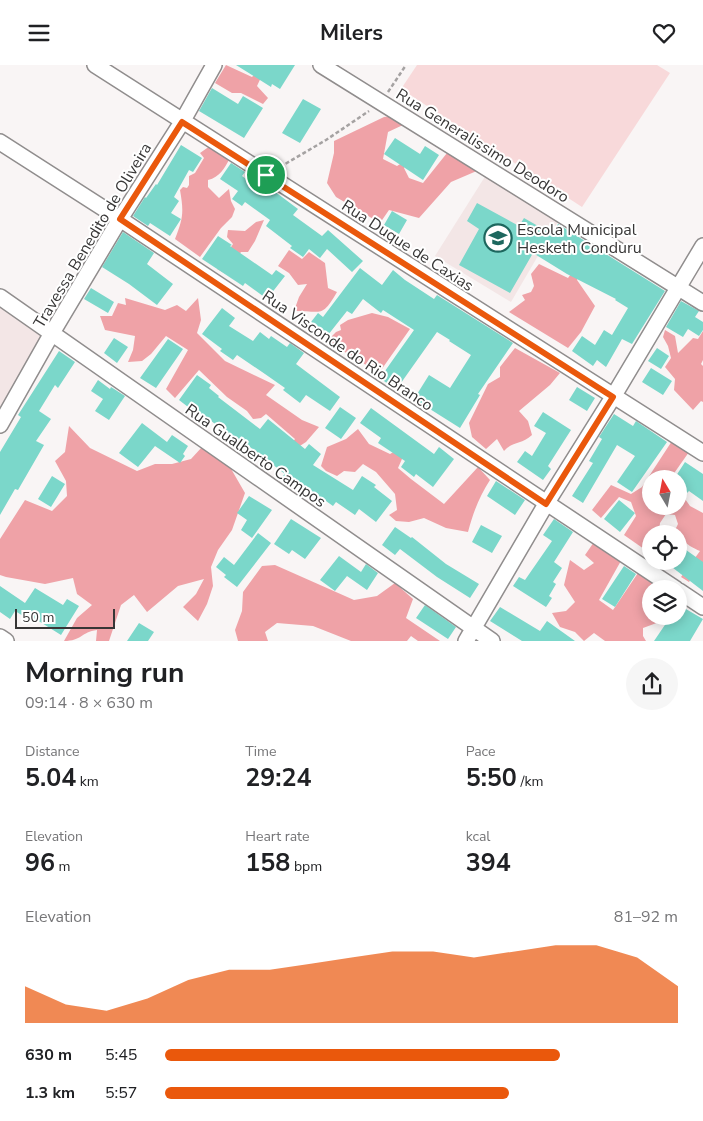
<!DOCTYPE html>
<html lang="en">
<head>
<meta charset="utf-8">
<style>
	:root { --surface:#fff; --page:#f6f6f6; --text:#202124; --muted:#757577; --accent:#ea580c }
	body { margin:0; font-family:"Nunito Sans",sans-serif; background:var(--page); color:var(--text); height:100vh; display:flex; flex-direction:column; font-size:19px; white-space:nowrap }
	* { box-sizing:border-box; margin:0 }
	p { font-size:16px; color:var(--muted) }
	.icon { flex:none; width:28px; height:28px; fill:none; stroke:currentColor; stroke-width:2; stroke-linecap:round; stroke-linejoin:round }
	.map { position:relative; height:576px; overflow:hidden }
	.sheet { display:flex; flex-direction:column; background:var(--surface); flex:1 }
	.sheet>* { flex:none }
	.needle { width:32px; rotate:350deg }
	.fabs { position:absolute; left:642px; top:405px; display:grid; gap:10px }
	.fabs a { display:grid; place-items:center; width:45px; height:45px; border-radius:50%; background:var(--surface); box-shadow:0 2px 12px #0003; font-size:25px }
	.scale { position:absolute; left:15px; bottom:12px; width:100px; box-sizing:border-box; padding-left:5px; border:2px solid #373636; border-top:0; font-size:14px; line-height:18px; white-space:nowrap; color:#373636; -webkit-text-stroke:4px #fff; paint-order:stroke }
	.pin { position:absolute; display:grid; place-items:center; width:42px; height:42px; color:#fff; margin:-21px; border:2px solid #fff; border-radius:50%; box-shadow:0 1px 5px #0007 }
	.round { display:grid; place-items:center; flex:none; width:52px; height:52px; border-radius:26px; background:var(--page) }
	.head { display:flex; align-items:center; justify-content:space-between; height:85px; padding:0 25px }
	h1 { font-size:28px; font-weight:700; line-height:38px }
	.stats { display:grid; grid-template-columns:repeat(3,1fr); gap:8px; height:85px; padding:5px 25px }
	.stats div { display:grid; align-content:center }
	.stats b { font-size:25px; font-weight:700 }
	.stats small { font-size:14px; font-weight:400 }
	.stats p { font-size:14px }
	.chart { height:140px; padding:10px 25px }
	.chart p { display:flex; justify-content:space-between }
	.chart svg { width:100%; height:90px; margin-top:5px; fill:var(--accent); opacity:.7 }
	ul { padding:0 25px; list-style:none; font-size:16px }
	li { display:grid; grid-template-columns:80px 60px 1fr; align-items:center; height:38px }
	li i { height:12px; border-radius:6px; background:var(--accent) }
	header { display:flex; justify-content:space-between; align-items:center; height:65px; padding:0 25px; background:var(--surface); font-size:22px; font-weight:700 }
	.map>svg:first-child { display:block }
	.built { fill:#f3e6e6 }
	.green { fill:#f8d9da }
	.forest { fill:#efa2a7 }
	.building { fill:#7bd7ca }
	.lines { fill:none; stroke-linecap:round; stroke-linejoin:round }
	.minor-casing { stroke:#908d8d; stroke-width:18 }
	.path { stroke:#a5a2a2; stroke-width:2.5; stroke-dasharray:4 2.5; stroke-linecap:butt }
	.minor { stroke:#fff; stroke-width:15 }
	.route-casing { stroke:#fff; stroke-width:10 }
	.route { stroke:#ea580c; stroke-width:6 }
	.labels { text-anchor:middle; stroke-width:4; stroke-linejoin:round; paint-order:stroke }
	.street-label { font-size:16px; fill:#373636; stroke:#fff }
	.poi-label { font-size:16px; fill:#373636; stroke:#fff; text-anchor:start }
</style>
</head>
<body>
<header><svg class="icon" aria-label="menu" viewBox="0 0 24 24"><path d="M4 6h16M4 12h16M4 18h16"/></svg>Milers<svg class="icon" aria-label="heart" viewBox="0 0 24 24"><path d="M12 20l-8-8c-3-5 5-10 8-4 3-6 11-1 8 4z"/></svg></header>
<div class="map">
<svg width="703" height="576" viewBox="0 0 703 576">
	<rect width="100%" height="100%" fill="#f9f5f5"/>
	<!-- built -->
	<path class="built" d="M486 110 559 155 511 237 435 191Z
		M0 237 49 268 0 345Z"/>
	<!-- green -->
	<path class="green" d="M417 0H657L670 8 582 142 401 24Z"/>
	<!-- forest -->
	<path class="forest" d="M226 0 252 12 261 3 264 6 257 21 268 33 263 39 241 28H232L215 18Z
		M392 51 403 60 388 67 383 94 397 101 408 94 404 103 409 113 423 118 447 88 479 105 451 117 419 153 389 145 380 158 336 132 327 118 334 88V76L384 52Z
		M210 81 230 93C224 104 220 112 208 115V122L219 133 229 124 231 136 235 144 232 152 221 163 200 192 175 174C183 153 184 148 180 125L183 122 187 123 189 120V111L195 108 204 93 200 88Z
		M264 155 255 176 248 187H241L226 209 217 204 233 179 227 172 228 165 245 166 256 157Z
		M289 185 302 194 309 187 325 198 328 223 337 227C322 253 322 246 294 246L299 232 307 219 298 220 289 208 278 201Z
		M585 190 577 215 595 241 581 267 568 283 509 247 525 235 522 230 531 227 534 221 531 209 539 199 568 213Z
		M125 233 165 245 177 240 186 246 198 233 201 255 197 268 225 296 275 320 266 330 302 355 319 362 306 377 281 393 295 374 266 349 261 353 253 354 247 346 227 332 199 305 175 333 166 324 188 285 166 271 151 289 142 296 128 297 133 285 135 271 105 265 100 251H112L118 238 126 240Z
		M372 248 388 252 410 264 379 308 327 276 336 267 341 265 340 260 348 255Z
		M665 265 675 271 678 288 693 273 698 274 703 266V295L701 299 703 301V337L701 336 693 345 674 325 675 314 665 302 671 293 668 281 663 272Z
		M515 283 560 308 550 320 519 346 528 356 532 370C521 380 513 376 504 386L497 374 486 384 472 372 469 358 488 319 500 312V302Z
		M69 361 90 383 137 406 155 399H172L191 394 202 382 230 402 245 428 232 465 218 485 211 502 213 521 207 539 198 556 183 542 196 529 204 514 178 521 147 547 134 530 121 540 109 576H96L97 565C81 567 82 576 64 576L77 553 92 540 77 529 73 513 45 519 6 512 0 510V474L25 435 52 446 67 431 66 416 55 396 65 387Z
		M358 364 369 379 390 389 409 378 398 403 411 414 444 439 478 402 490 415C479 432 473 448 468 467L446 463 424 453 409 457 396 456 389 450 397 445 395 429 376 407 363 399 355 407 344 406 337 411 326 406 321 401 327 382 346 374Z
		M672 376 689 387 670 414H651V441H679V428L683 431 690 441 703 448V497L689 517 681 512 700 486C686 480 683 476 675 465L678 459 675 450 666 449 660 458 659 466 657 469H651V475L644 484 624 470 636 451 631 437 619 432 601 453 592 445 611 420 631 429 642 422Z
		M594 477 622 494 599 535 613 545 640 505 670 524H651V551H665L662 556 643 563V571L646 576H605L594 568 584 576 575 567 560 562 552 548 566 546 575 537 564 520 570 495 584 505 594 498 585 490Z
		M275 500 354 535 377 531 395 518 413 534 406 553 440 576H418L411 571 407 576H351L313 561 277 558 265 567 268 576H238L235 565 242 546 243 527 262 501Z"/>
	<!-- building -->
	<path class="building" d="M236 0H295L280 24 272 19 271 22Z
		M212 23 238 39 243 31 263 43 244 73 199 46Z
		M303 34 321 44 300 78 282 68Z
		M395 73 420 89 425 81 439 90 423 115 384 89Z
		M181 80 202 93 193 107 189 105 174 132 179 136 171 148 181 154 170 171 150 158 148 161 133 151 145 132 146 133 156 119 157 120Z
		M231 98 245 107 242 111 259 123 261 120 272 128 274 126 298 144 293 150 322 171 328 165 363 196 352 207 327 184 320 193 309 184 303 192 290 183 292 181 266 161 270 155 245 137 242 141 232 134 238 126 220 114Z
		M477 138 519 161 524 153 552 169 558 159 665 226 632 279 622 274 606 302 597 295 593 301 572 286 582 271 595 280 604 265 612 270 628 243 615 235 616 234 567 209 533 188 510 228 459 200 479 164 467 156Z
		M392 146 407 155 399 169 384 160Z
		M123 167 154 188 147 199 173 219 157 240 129 219 102 202Z
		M218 171 232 180 230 181 272 210 276 205 285 211 267 234 245 218 243 221 202 194Z
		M360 203 382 220 393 205 405 215 434 234 437 230 513 278 478 329 480 330 460 363 414 334 429 310 450 323 471 290 449 276 450 275 437 267 396 325 380 313 414 265 383 245 381 248 363 234 352 249 347 246 328 270 311 257 318 248 323 252Z
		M91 223 114 237 108 248 84 234Z
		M681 236 699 246 695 252 703 257V265L699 271 688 264 683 272 666 262Z
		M222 243 235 253 229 261 253 276 260 267 269 274 271 271 287 282 290 278 304 288 296 299 340 332 330 346 306 330 300 338 283 325 285 323 265 309 237 290 233 295 220 286 222 284 202 269Z
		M114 273 128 282 117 298 104 288Z
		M168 274 183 284 156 323 140 313Z
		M657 283 669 291 661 304 648 296Z
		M59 286 75 297 58 323 55 320 39 346 51 354 36 376 44 380 18 425 15 424 0 450V387L21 352 18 350Z
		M651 303 672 316 663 330 642 317Z
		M197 310 211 320 209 323 219 331 218 332 260 364 268 354 305 384 309 379 321 389 313 400 353 425 362 411 376 420 374 422 392 436 376 457 359 444 355 450 336 437 333 441 299 417 296 421 283 411 285 409 246 379 244 382 205 351 194 344 192 345 179 335Z
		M98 315 110 324 111 322 125 331 109 355 95 346 103 334 91 326Z
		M577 322 595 333 587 346 569 335Z
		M340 342 356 353 341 374 325 363Z
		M371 343 434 389 439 382 454 394 433 422 416 409 414 412 401 402 405 396 378 378 381 373 360 358Z
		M543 347 571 365 548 401 551 404 543 415 517 397 525 386 532 391 546 368 534 361Z
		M614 349 633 361 636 356 667 377 632 427 617 417 635 391 617 380 583 438 572 431 593 398 589 396 602 374 599 372Z
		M142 358 167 377 172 370 188 381 183 389 185 391 180 398 155 381 138 402 119 388Z
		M685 397 703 409V436L689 426 687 428 679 422V414H674Z
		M52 411 65 419 51 442 38 434Z
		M496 416 525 435 515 450 487 431Z
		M249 431 272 445 252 473 241 465 247 455 237 448Z
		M619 435 635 448 620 467 604 454Z
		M291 454 321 473 305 494 292 485 289 489 274 479Z
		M554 454 573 467 554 497 562 503 553 517 556 519 549 531 552 533 546 542 513 521 519 512 525 515 552 476 543 470Z
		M481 460 502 471 492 488 472 477Z
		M395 462 411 473 412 472 446 499 479 519 470 533 437 512 400 484 395 490 382 480Z
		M258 468 271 478 237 522 224 512 226 510 216 502 224 492 234 500Z
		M679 480 703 497V526L664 496H679Z
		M339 491 361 507 366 499 378 508 367 525 347 511 335 526 320 515Z
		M624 501 636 509 615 542 602 534Z
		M0 521 25 538 35 523 63 540 67 534 79 541 61 570 37 555 35 558 15 546 10 554 0 547Z
		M425 540 456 562 448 574 416 553Z
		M679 540 703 554 690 576H654L671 551H679Z
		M500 542 540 566 547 556 575 576H522L490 556Z
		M139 558 154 567 148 576H127Z"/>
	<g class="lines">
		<!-- minor casing -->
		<g class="minor-casing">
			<path id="minor" d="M95 0 703 388
				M321 0 703 238
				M0 77 120 154 676 524
				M0 232 492 576
				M0 360 52 268 120 154 182 57 214 0
				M679 526 703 542
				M0 572 6 576
				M466 576 546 439 613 332 703 181"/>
		</g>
		<!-- path -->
		<path class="path" d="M388 27 406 0
			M280 102 326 75 369 46"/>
		<!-- minor -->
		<use href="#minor" class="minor"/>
	</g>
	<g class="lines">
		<!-- route casing -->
		<g class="route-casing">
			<path id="route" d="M182 57 613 332 546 439 120 154Z"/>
		</g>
		<!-- route -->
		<use href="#route" class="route"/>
	</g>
	<!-- icons -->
	<defs>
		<g id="school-ring" transform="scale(1.4375)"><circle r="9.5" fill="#fff" stroke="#1d675e" stroke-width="1.5"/><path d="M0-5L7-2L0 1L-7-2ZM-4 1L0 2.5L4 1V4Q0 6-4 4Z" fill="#1d675e"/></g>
	</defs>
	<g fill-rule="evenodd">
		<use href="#school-ring" x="498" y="173"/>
	</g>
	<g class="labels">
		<!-- street labels -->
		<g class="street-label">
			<text transform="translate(483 80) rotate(32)" y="6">Rua Generalissimo Deodoro</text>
			<text transform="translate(92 170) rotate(-59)" y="6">Travessa Benedito de Oliveira</text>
			<text transform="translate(408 180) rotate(33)" y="6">Rua Duque de Caxias</text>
			<text transform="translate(348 285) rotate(34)" y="6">Rua Visconde do Rio Branco</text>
			<text transform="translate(256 390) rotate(35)" y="6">Rua Gualberto Campos</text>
		</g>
		<!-- poi labels -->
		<g class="poi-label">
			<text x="517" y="170">Escola Municipal<tspan x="517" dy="18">Hesketh Conduru</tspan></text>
		</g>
	</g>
</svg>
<div class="fabs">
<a><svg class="needle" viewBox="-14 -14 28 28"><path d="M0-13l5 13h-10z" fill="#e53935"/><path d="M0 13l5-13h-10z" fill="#757577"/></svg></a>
<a><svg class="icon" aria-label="locate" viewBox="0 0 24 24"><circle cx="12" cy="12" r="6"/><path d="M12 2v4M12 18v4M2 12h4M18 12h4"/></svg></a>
<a><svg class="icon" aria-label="layers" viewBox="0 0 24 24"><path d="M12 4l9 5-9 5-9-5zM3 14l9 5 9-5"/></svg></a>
</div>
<div class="scale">50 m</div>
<div class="pin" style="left:266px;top:110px;background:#1e9e55"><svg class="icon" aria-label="arrive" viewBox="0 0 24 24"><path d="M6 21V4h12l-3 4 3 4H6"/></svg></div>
</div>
<section class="sheet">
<div class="head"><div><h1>Morning run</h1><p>09:14 · 8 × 630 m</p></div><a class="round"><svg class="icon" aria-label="share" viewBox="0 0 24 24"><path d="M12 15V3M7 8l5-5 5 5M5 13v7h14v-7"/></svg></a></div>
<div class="stats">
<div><p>Distance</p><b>5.04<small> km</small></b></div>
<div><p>Time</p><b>29:24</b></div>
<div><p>Pace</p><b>5:50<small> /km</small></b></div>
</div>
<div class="stats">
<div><p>Elevation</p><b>96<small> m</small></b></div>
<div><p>Heart rate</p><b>158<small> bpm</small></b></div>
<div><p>kcal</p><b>394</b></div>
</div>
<div class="chart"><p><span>Elevation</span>81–92 m</p>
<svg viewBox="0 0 160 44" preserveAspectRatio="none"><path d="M0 44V26L10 35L20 38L30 32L40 23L50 18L60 18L70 15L80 12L90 9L100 9L110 12L120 9L130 6L140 6L150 12L160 26V44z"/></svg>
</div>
<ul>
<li><b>630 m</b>5:45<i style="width:77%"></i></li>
<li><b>1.3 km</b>5:57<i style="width:67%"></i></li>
</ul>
</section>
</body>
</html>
